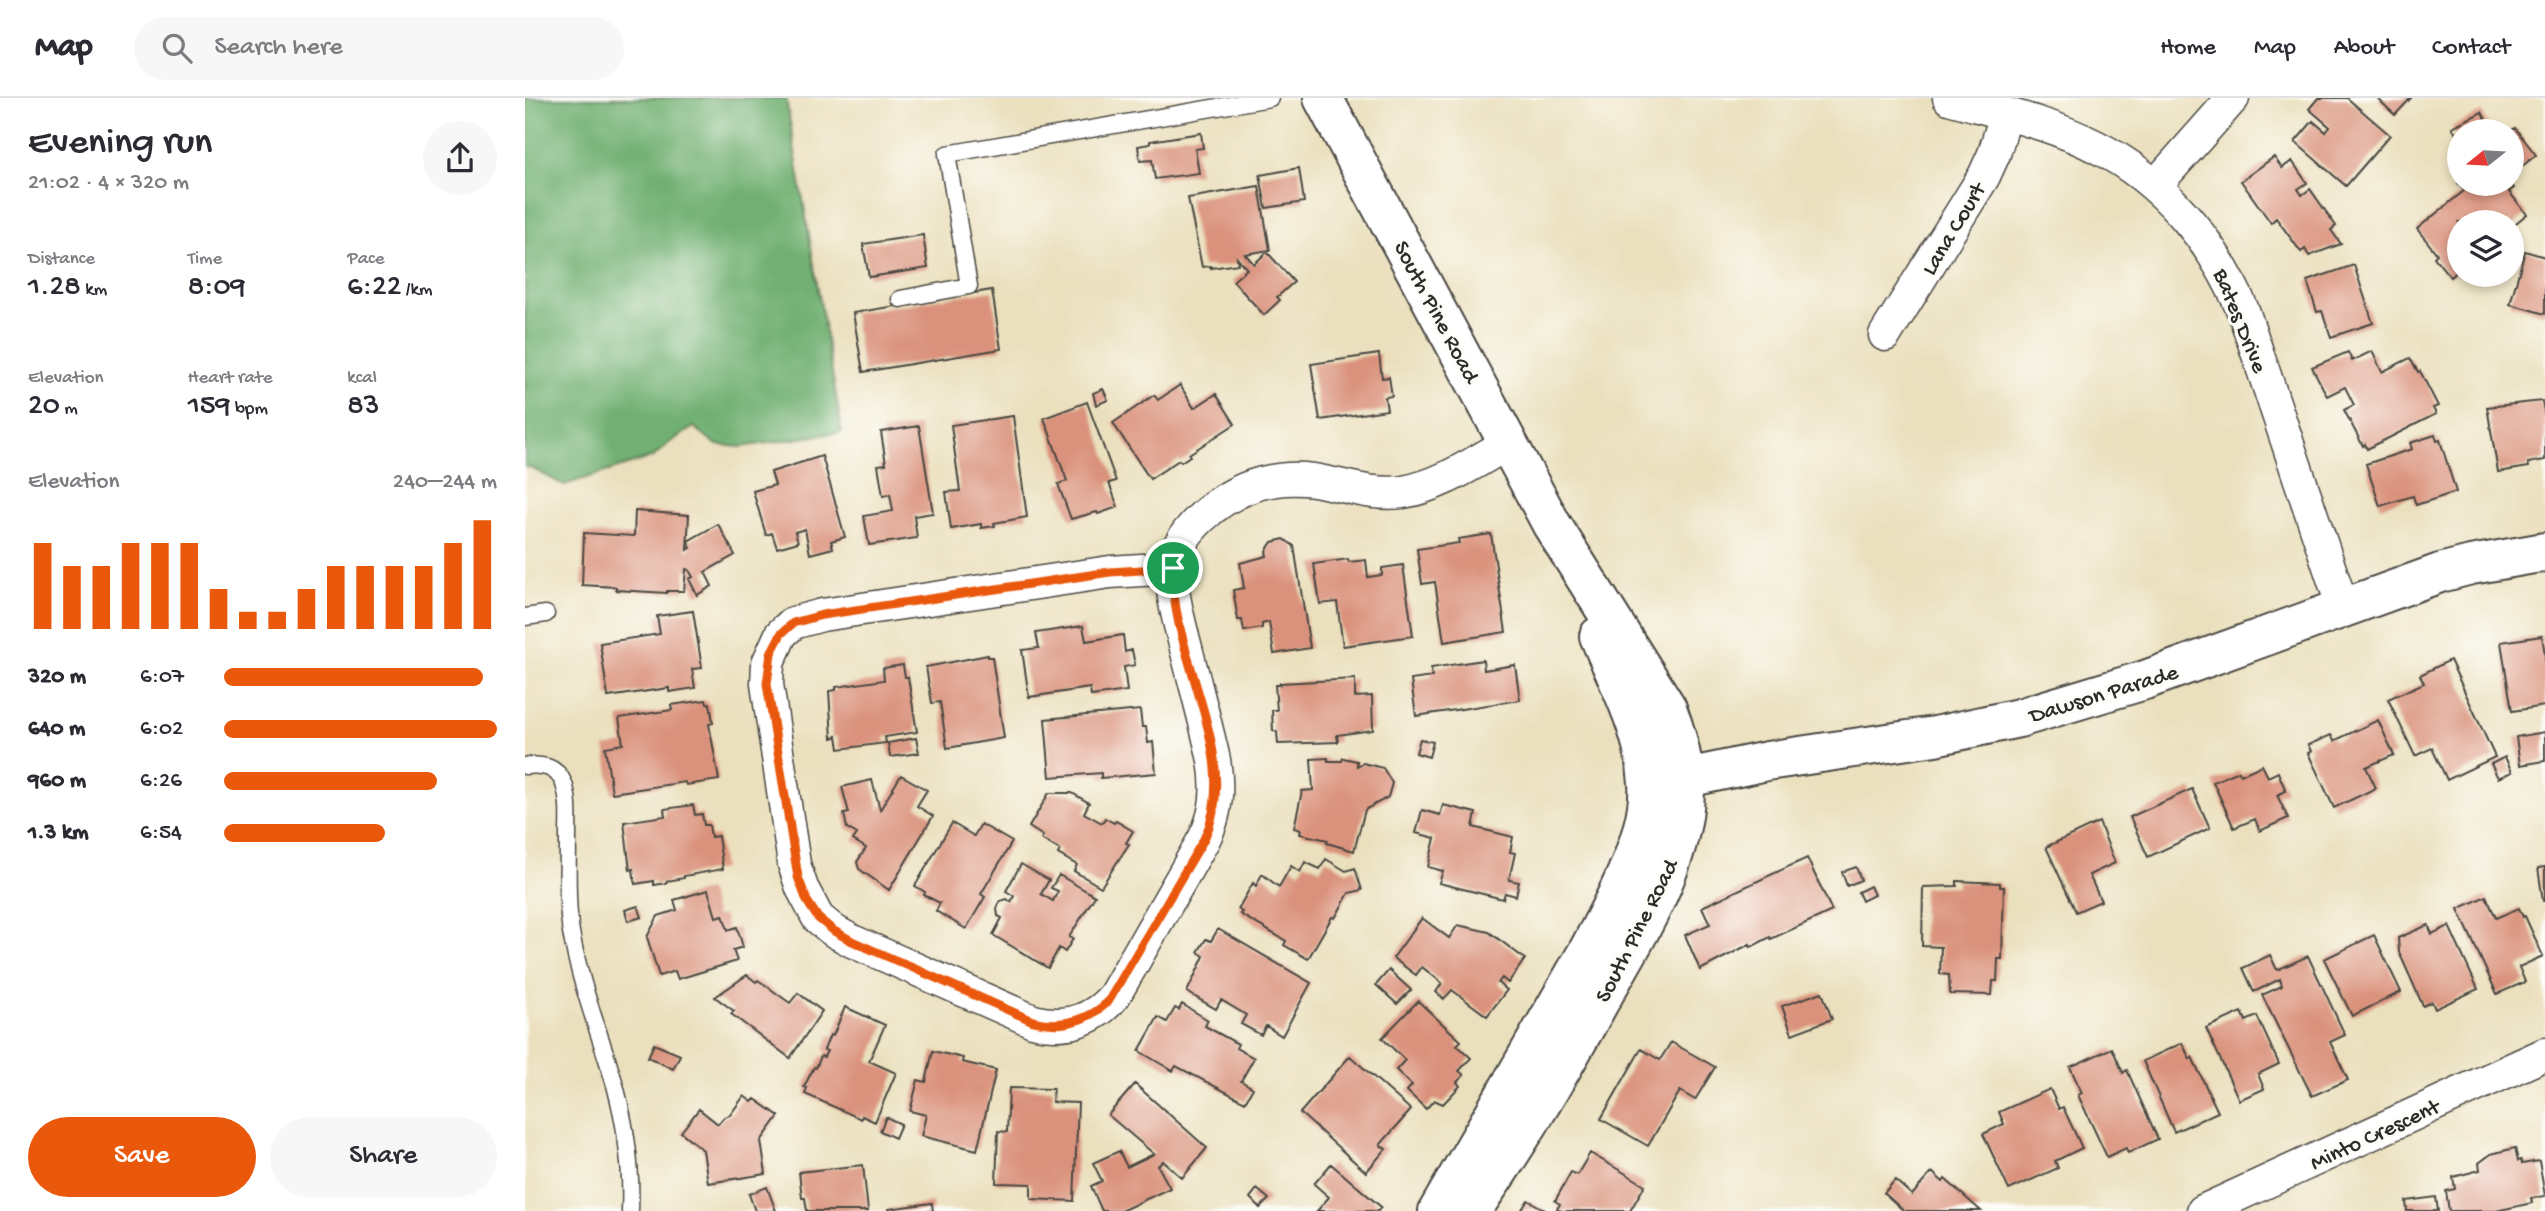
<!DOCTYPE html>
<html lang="en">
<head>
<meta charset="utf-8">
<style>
	:root { --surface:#fff; --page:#f7f7f7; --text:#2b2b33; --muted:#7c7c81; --line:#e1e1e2; --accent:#ea580c }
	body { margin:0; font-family:"Gochi Hand",sans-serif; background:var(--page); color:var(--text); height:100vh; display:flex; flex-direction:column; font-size:26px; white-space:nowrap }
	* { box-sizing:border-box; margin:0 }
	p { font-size:23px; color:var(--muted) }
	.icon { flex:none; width:38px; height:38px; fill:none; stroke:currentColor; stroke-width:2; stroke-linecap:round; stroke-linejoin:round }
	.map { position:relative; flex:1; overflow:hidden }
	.side { display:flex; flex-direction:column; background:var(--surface); width:525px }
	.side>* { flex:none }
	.needle { width:46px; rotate:252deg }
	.controls { position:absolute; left:1922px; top:21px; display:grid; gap:14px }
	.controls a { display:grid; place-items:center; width:77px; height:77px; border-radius:50%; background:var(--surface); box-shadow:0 4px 10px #0003; font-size:35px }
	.pin { position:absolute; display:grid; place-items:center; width:60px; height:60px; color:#fff; margin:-30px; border:4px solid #fff; border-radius:50%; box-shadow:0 2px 7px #0007 }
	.round { display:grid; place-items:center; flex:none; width:74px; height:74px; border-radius:37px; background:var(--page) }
	.summary { display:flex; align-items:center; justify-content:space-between; height:119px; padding:0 28px }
	h1 { font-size:38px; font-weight:600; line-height:52px }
	.figures { display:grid; grid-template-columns:repeat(3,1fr); gap:10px; height:119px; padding:7px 28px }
	.figures div { display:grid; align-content:center }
	.figures b { font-size:30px; font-weight:600 }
	.figures small { font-size:19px; font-weight:400 }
	.figures p { font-size:19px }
	.chart { height:196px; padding:14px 28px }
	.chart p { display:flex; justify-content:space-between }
	.chart svg { width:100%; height:126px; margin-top:7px; stroke:var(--accent); stroke-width:6 }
	.button { display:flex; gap:14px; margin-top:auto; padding:14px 28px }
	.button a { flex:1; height:80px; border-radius:42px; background:var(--accent); color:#fff; font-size:28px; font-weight:600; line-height:80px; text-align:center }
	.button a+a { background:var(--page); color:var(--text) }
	ul { padding:0 28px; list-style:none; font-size:23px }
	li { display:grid; grid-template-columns:112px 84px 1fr; align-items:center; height:52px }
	li i { height:18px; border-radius:9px; background:var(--accent) }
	header { display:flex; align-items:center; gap:42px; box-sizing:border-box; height:98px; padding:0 35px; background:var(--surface); border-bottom:2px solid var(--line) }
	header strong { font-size:33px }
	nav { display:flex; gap:38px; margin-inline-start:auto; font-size:24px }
	.search { width:490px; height:63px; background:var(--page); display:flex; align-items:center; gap:18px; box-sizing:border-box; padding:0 24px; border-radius:38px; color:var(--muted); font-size:26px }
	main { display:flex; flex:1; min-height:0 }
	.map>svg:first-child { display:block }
	.forest { fill:#71b072; stroke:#4e6e4e; stroke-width:2 }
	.building { fill:#da927b }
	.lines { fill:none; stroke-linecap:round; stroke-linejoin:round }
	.service-casing { stroke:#484641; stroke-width:19 }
	.minor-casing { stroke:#484641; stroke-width:35 }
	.tertiary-casing { stroke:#484641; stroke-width:42 }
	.service { stroke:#fff; stroke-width:16 }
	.minor { stroke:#fff; stroke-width:32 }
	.tertiary { stroke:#fff; stroke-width:38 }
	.route-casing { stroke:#fff; stroke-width:14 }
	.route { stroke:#ea580c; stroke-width:9 }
	.labels { text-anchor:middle; stroke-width:6; stroke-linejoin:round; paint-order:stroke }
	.street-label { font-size:23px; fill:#2b2b2b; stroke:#fdfcf7 }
</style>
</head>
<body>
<header>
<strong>Map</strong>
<div class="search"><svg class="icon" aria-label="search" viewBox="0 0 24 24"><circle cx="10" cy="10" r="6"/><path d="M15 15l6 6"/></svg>Search here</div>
<nav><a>Home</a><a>Map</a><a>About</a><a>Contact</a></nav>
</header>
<main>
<section class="side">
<div class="summary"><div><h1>Evening run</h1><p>21:02 · 4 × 320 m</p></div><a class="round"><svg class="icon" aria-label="share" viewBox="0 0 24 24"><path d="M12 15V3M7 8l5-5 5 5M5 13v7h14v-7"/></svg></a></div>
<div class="figures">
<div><p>Distance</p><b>1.28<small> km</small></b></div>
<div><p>Time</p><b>8:09</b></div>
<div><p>Pace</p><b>6:22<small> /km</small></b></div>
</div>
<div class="figures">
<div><p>Elevation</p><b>20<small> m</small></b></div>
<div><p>Heart rate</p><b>159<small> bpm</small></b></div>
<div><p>kcal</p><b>83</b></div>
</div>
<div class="chart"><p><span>Elevation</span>240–244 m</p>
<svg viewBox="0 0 160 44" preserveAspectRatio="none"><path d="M5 44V14M15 44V22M25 44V22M35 44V14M45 44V14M55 44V14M65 44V30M75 44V38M85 44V38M95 44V30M105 44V22M115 44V22M125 44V22M135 44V22M145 44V14M155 44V6"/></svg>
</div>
<ul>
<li><b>320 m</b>6:07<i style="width:95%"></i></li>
<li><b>640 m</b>6:02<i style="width:100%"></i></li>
<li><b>960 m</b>6:26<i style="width:78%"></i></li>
<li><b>1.3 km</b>6:54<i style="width:59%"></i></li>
</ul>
<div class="button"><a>Save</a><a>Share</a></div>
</section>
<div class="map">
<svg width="2020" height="1113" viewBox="0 0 2020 1113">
	<rect width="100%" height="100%" fill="#fdfcf7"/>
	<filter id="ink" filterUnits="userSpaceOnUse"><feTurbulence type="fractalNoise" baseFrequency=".0143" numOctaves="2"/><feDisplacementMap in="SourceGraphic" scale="14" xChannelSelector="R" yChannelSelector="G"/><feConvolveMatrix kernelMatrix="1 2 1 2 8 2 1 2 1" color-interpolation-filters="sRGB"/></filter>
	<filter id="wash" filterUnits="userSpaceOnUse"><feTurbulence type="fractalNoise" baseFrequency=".00686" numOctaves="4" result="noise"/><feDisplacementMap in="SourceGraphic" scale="28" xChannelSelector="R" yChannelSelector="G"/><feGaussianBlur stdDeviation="1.57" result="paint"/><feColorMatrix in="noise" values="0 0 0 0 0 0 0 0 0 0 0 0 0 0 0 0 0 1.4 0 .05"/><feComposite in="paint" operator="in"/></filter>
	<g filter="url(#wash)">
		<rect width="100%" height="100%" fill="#ebe0be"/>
		<!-- forest -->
		<path class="forest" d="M0 0H261L317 334 216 349 192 347 169 329 144 345 128 359 39 387 4 369H0Z"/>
		<g id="blocks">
			<!-- building -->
			<path class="building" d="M1793 0H1822L1865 37 1821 88 1770 44 1788 23 1801 34 1805 29 1784 11Z
				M1852 0H1886L1870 17Z
				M1957 14 1965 30 1958 33H1934V42L1927 29Z
				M1990 30 2011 57 1986 77V33Z
				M676 35 678 50 670 51 674 75 630 81 627 62 615 63 613 48 625 46V43Z
				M1749 59 1757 70 1767 63 1782 85 1773 91 1777 97 1785 91 1811 128 1806 132 1816 146 1784 158 1780 151 1776 154 1751 120 1746 125 1716 83Z
				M774 70 779 104 741 110 735 77Z
				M1934 86H1986L1989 90 1984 94 2002 116 1986 129V124H1934V172L1925 179 1909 159 1912 156 1892 131 1940 92Z
				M734 88 745 152 720 156 729 166 742 154 769 184 752 199 755 202 739 217 708 183 722 171 712 160 713 166 686 170V168L677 169 663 100Z
				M398 137 403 170 344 179 338 146Z
				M2000 153 2020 159V216L1985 206Z
				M1829 167 1848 225 1806 239 1797 213 1792 214 1782 183Z
				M467 192 476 251 338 274 328 215Z
				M1847 253 1857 274 1885 260 1893 274 1895 273 1913 308 1908 310 1911 316 1842 351 1840 346 1838 348 1819 312 1829 307 1820 289 1802 298 1787 269 1823 254 1827 263Z
				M854 256 857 280 864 279 867 298 860 299 862 312 795 322 786 266Z
				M655 287 669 310 691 296 710 326 664 356 665 358 656 364 654 362 625 381 588 325 629 297 633 302Z
				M578 291 583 302 571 307 568 295Z
				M2017 303 2020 318V362L2003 365 2004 369 1973 374 1962 309Z
				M562 304 591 383 584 385 593 409 573 416 572 414 546 421 533 386 542 383 519 320Z
				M488 318 502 419 469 425 470 428 456 430V426L426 431 421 394 435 393 426 327Z
				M394 328 408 415 389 418 392 440 344 447 339 418 368 413 365 396 358 398 353 367 361 366 356 334Z
				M1910 337 1912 343 1915 342 1931 394 1891 407 1888 398 1855 408 1841 366 1887 351 1885 345Z
				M297 358 320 439 306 443 308 450 285 456 280 431 270 434 273 444 252 450 247 435 241 437 228 393 250 387 246 374Z
				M110 413 164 417 162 452 166 450 163 443 193 426 210 457 180 474 187 488 172 497 164 481 168 479 164 472 161 471 159 493H142V495L91 492V489L57 487 59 435 109 438Z
				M966 436 981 534 919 544 910 484 897 486 892 451 934 445 933 441Z
				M759 441 769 448 785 550 749 556 744 524 737 526V530L719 533 717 522H713L708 492 719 490 715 465 742 458 741 453 747 444Z
				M823 461 824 464 841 462 843 479 857 477V470L878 467 888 538 818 548 812 504 795 506 789 466Z
				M168 513 177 570 167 571 170 590 144 594V590L83 599 75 545 135 536 132 518Z
				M558 528 561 543 598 537 600 554 607 552 610 567 599 569 602 593 566 598 565 590 504 599 497 552 514 550 511 535Z
				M2017 538 2020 556V608L1987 613 1976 544Z
				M463 557V559H467L479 640 422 650 415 604 407 605 401 569Z
				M958 562 959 572 990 567 995 602 891 618 886 582 907 579 906 570Z
				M1925 562 1970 659 1922 682 1907 650 1890 658 1863 601 1899 585 1895 577Z
				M378 567 380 579H383L392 634 360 639 361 645 314 651 312 638 307 640 304 593 311 592V589L359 582 358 570Z
				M830 581V599L847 598 848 632 812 637 813 644 753 646 752 634 748 633 747 612H752L750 587H755V585Z
				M181 602 182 606 185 605 188 625 184 626 194 682 161 687 160 684 87 695 80 649 98 646 94 620 147 612 146 607Z
				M615 612 617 629H621L623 645 628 644 631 675 576 680V675L525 679 520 621Z
				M1853 622 1869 657 1841 669 1851 690 1809 710 1783 655 1786 653 1783 647 1806 637 1809 643Z
				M2020 634V663L1995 667 1991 639Z
				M391 640 394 655 365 659 363 645Z
				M895 641 908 644 904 659 891 655Z
				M1980 659 1987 674 1973 680 1966 666Z
				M803 660V663H817L818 660 832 663V668L838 665 858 670 867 685 863 699 840 712 829 753 802 745 803 742 775 736 776 732 769 730 777 693 788 692 786 661Z
				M1737 667 1743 679 1753 674 1761 693 1752 697 1763 720 1735 733 1730 721 1709 730 1688 684 1714 673 1716 677Z
				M376 677 402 692 392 708 408 718 364 792 334 771 332 764 341 750 328 742 332 736 322 730 319 716 324 715 317 689 347 682 355 712Z
				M1667 691 1685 730 1623 759 1605 719Z
				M524 695H547L564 705 559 715 577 725 580 720 589 725 591 723 608 733 601 745 604 746 576 789 549 773 552 767 533 756 535 752 516 741 518 738 504 729Z
				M168 707 170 717 177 716 179 727H184L186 739 193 738 198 771 159 778V780L142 783V785L129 787V783L110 786 108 771 105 772 99 724 140 718 139 711Z
				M918 707 951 715 948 729 988 739 985 754 990 755 984 782 994 784 991 798 980 795 978 801 914 785 918 773 903 769 910 740 891 735 897 712 915 717Z
				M1574 724 1590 765 1564 777 1576 803 1551 814 1521 749Z
				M427 725 449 738 456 726 487 744 456 796 460 799 441 831 411 813 415 805 399 797 400 794 390 788Z
				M1282 760 1307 813 1246 841 1245 839 1226 849 1225 846 1175 872 1160 837 1185 826 1177 809Z
				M801 761 821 773 830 770 837 792 824 795 810 820 807 819 783 861 759 847 761 843 715 816 717 814 713 811 728 785 731 788 737 776 754 789 766 768 775 774 780 764 795 771Z
				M496 766 524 782 516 796 528 803 533 793 526 790 534 777 570 798 544 839 548 841 540 854 534 850 523 870 468 837 477 820 473 818 472 811 475 803 482 801 486 804 489 798 481 793Z
				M1331 769 1336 782 1322 788 1317 774Z
				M2020 769V803H2018L2013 770Z
				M1432 783 1475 785V789H1479L1477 861H1473L1472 883H1468L1467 897 1425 896 1424 877 1415 876 1416 849 1397 848 1398 789 1432 788Z
				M1345 788 1349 797 1337 803 1333 794Z
				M183 792 191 819 198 817 203 832 212 829 218 849 208 852 212 863 153 881 150 873 134 878 122 839 133 818 152 812 149 802Z
				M1961 798 1971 820 1994 810 1998 819 2000 818 2018 858 1994 869 2000 884 1972 896 1933 811Z
				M113 808 117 819 103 823 100 812Z
				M897 820 924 840 933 827 964 834 1000 861 983 885 977 880 973 885 982 892 962 918 927 892 919 901 911 894 917 885 897 869 891 877 868 860Z
				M1903 827 1907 836 1924 828 1953 891 1910 911 1907 904 1898 908 1874 854 1873 840Z
				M693 831 786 885 757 938 741 928 736 937 716 926 721 917 696 902 691 911 662 894 679 858 673 854 681 841 686 843Z
				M1849 837 1876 894 1827 918 1799 861Z
				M1745 857 1752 872 1783 858 1820 937 1805 944 1823 982 1787 998 1737 897 1757 888 1755 881 1729 894 1718 870Z
				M864 872 886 892 872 906 851 887Z
				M222 877 231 884 233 882 265 905 273 895 297 913 265 960 206 916 209 913 190 899Z
				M1297 894 1307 921 1267 936 1257 908Z
				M893 903 936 943 932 947 946 960 934 973 939 977 932 984 935 988 918 1006 909 1002 901 1011 882 993 887 987 871 972 880 962 857 940Z
				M657 906 683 922 680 928 713 946 711 950 729 960 716 983 728 990 720 1004 651 968 648 973 614 953 633 919 642 924 650 910 654 912Z
				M320 909 360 927 344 963 371 975 350 1024 337 1018 336 1021 280 996 282 990 279 989 289 969 291 970 296 958 299 959 302 953 299 952 305 937 308 938Z
				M1717 914 1721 923 1732 918 1754 966 1733 976 1739 991 1714 1002 1681 930Z
				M1146 944 1190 969 1170 1002 1155 993 1123 1048 1076 1021 1116 951 1135 962Z
				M1657 945 1665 961 1667 959 1693 1014 1649 1034 1618 963Z
				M129 946 155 957 148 971 123 959Z
				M1587 950 1598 975 1602 972 1633 1041 1603 1055 1601 1050 1582 1059 1553 997 1557 995 1545 969Z
				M408 953 438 960 437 964 471 972 452 1052 396 1038 401 1017 385 1013 393 982 401 984Z
				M825 958 886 1012 855 1047 861 1051 841 1074 775 1015Z
				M610 986 682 1050 657 1080 638 1063 633 1068 645 1090 596 1113H577L566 1088 577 1083 568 1065 594 1053 602 1069 629 1056 583 1017Z
				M484 990 528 991 527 1004 553 1005 549 1103 506 1101V1086L471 1085 473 1033 482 1034Z
				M1525 991 1534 1011 1538 1009 1557 1050 1530 1063 1533 1070 1484 1092 1458 1036 1479 1026 1474 1014Z
				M219 998 227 1004 230 1001 254 1018 236 1043 241 1076 183 1085 178 1052 156 1034 174 1011 193 1026 199 1019 205 1017Z
				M361 1019 376 1026 370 1040 355 1033Z
				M1990 1050 1993 1063 1996 1062 1997 1066 2014 1063 2020 1098 2006 1100 2007 1105 1971 1113H1924L1921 1093 1930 1091 1928 1079 1955 1072 1954 1065 1966 1056Z
				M1065 1055 1120 1087 1105 1113H1036L1032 1111 1035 1106 1030 1103 1046 1074 1052 1077Z
				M806 1066 856 1109 853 1113H792L804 1099 789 1086Z
				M338 1067 343 1113H282L280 1100H277L274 1074Z
				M1407 1074 1418 1084 1420 1081 1456 1113H1379L1359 1095 1370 1082 1387 1097Z
				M242 1089 251 1113H230L224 1096Z
				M732 1091 744 1101 735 1110 725 1100Z
				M1911 1099 1913 1113H1882L1881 1103Z
				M1003 1102 1022 1113H996Z
				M407 1105 408 1113H363V1111Z"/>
		</g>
	</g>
	<g filter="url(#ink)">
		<use href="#blocks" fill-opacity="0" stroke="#484641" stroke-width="2"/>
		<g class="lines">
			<!-- service casing -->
			<g class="service-casing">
				<path id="service" d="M375 201 444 188 422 56 745 0
					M0 519 21 516
					M0 668C17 666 32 668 39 686 45 703 43 721 43 739 43 770 41 803 46 834 55 886 75 936 90 987 101 1028 107 1071 105 1113"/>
			</g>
			<!-- minor casing -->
			<g class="minor-casing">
				<path id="minor" d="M1424 0C1473 14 1525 25 1570 48 1640 83 1689 144 1719 215L1818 510
					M1630 88 1708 0
					M1360 237 1459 78 1469 56 1481 16
					M648 470 585 474 297 517 268 525 256 536 243 565 242 586 269 766 277 790 293 820 309 833 327 843 508 923C539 931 568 923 589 898L679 741C692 716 694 691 689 662 681 626 671 590 662 554 656 530 648 505 647 480 646 456 659 436 676 420 707 391 746 376 789 382 819 387 846 398 878 394 916 388 951 363 984 345
					M1678 1113 2020 956"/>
			</g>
			<!-- tertiary casing -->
			<g class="tertiary-casing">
				<path id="tertiary" d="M798 0 1027 427 1142 610C1155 645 1164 681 1158 718 1147 785 1109 843 1076 901 1036 973 994 1046 946 1113
					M1124 688 1242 663 1410 638 1494 620 1620 582 1915 475 1946 467 2020 454
					M913 1113 1064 851C1087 808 1127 735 1123 685 1120 633 1094 586 1074 538"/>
			</g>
			<!-- service -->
			<use href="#service" class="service"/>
			<!-- minor -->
			<use href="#minor" class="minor"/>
			<!-- tertiary -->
			<use href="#tertiary" class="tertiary"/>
		</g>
	</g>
	<g class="lines" filter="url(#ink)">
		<!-- route casing -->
		<g class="route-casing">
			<path id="route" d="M648 470C644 557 719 659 679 741L583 904C561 924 537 930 508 923L327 843 309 833 293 820 282 803 273 779 242 586 246 555 256 536 268 525 297 517 585 474Z"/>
		</g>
		<!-- route -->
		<use href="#route" class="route"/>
	</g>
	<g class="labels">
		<!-- street labels -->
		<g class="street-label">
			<text transform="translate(1427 130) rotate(-59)" y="8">Lana Court</text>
			<text transform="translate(913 213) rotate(62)" y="8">South Pine Road</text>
			<text transform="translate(1717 222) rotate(68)" y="8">Bates Drive</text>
			<text transform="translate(1578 594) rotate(-17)" y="8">Dawson Parade</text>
			<text transform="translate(1110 832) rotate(-63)" y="8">South Pine Road</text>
			<text transform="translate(1849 1035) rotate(-25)" y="8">Minto Crescent</text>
		</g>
	</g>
</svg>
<div class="controls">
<a><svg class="needle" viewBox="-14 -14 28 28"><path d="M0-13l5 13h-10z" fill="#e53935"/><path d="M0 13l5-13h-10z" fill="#7c7c81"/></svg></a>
<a><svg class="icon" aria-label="layers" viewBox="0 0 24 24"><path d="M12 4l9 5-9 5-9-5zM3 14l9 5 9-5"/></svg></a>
</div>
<div class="pin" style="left:648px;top:470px;background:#1e9e55"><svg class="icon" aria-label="arrive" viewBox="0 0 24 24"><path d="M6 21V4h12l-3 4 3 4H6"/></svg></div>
</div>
</main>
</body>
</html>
